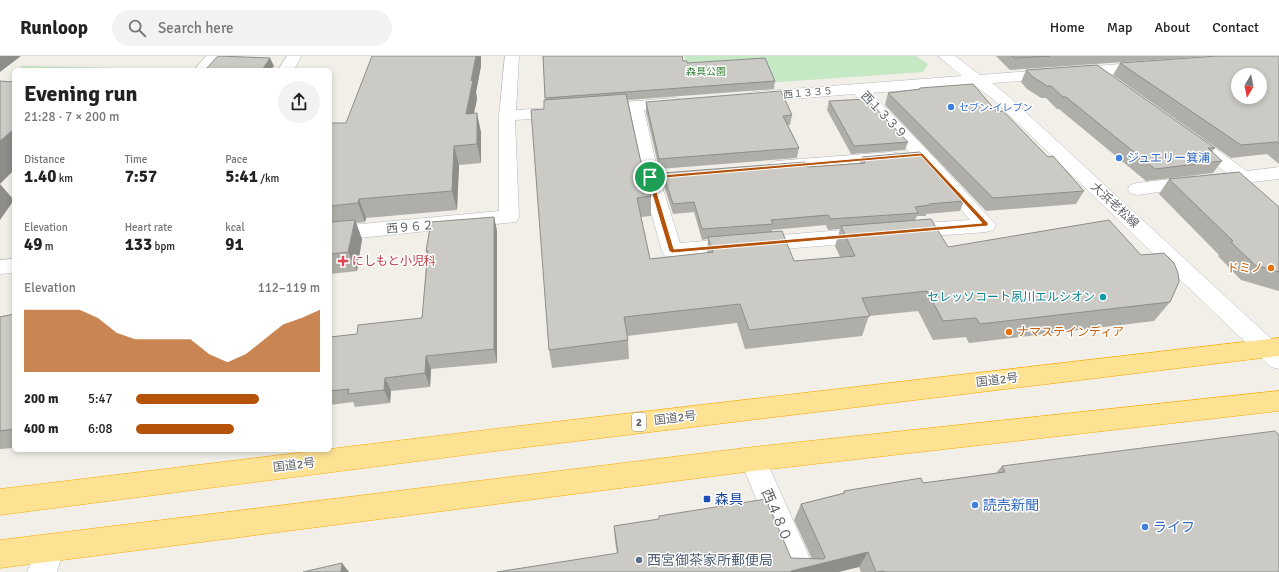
<!DOCTYPE html>
<html lang="en">
<head>
<meta charset="utf-8">
<style>
	:root { --surface:#fff; --page:#f2f2f2; --text:#222; --muted:#767676; --line:#e0e0e0; --accent:#b45309 }
	body { margin:0; font-family:Signika,"Noto Sans JP",sans-serif; background:var(--page); color:var(--text); height:100vh; display:flex; flex-direction:column; font-size:15px; white-space:nowrap }
	* { box-sizing:border-box; margin:0 }
	p { font-size:13px; color:var(--muted) }
	.icon { flex:none; width:22px; height:22px; fill:none; stroke:currentColor; stroke-width:2; stroke-linecap:round; stroke-linejoin:round }
	.map { position:relative; flex:1; overflow:hidden }
	.details { position:absolute; left:12px; top:12px; width:320px; height:384px; display:flex; flex-direction:column; background:var(--surface); border-radius:6px; box-shadow:0 2px 6px #0003 }
	.details>* { flex:none }
	.needle { width:26px; rotate:190deg }
	.buttons { position:absolute; left:1231px; top:12px; display:grid; gap:8px }
	.buttons a { display:grid; place-items:center; width:36px; height:36px; border-radius:50%; background:var(--surface); box-shadow:0 2px 6px #0003; font-size:20px }
	.pin { position:absolute; display:grid; place-items:center; width:34px; height:34px; color:#fff; margin:-17px; border:2px solid #fff; border-radius:50%; box-shadow:0 1px 4px #0007 }
	.round { display:grid; place-items:center; flex:none; width:42px; height:42px; border-radius:21px; background:var(--page) }
	.overview { display:flex; align-items:center; justify-content:space-between; height:68px; padding:0 12px }
	h1 { font-size:22px; font-weight:700; line-height:30px }
	.figures { display:grid; grid-template-columns:repeat(3,1fr); gap:6px; height:68px; padding:4px 12px }
	.figures div { display:grid; align-content:center }
	.figures b { font-size:17px; font-weight:700 }
	.figures small { font-size:11px; font-weight:400 }
	.figures p { font-size:11px }
	.chart { height:112px; padding:8px 12px }
	.chart p { display:flex; justify-content:space-between }
	.chart svg { width:100%; height:72px; margin-top:4px; fill:var(--accent); opacity:.7 }
	ul { padding:0 12px; list-style:none; font-size:13px }
	li { display:grid; grid-template-columns:64px 48px 1fr; align-items:center; height:30px }
	li i { height:10px; border-radius:5px; background:var(--accent) }
	header { display:flex; align-items:center; gap:24px; box-sizing:border-box; height:56px; padding:0 20px; background:var(--surface); border-bottom:1px solid var(--line) }
	header strong { font-size:19px }
	nav { display:flex; gap:22px; margin-inline-start:auto; font-size:14px }
	.search { width:280px; height:36px; background:var(--page); display:flex; align-items:center; gap:10px; box-sizing:border-box; padding:0 14px; border-radius:22px; color:var(--muted); font-size:15px }
	.map>svg:first-child { display:block }
	.green { fill:#c5e8c5 }
	.lines { fill:none; stroke-linecap:round; stroke-linejoin:round }
	.minor-casing { stroke:#b5b8bc; stroke-width:1 }
	.highway-casing { stroke:#f9ab00; stroke-width:1 }
	.minor { fill:#fff; fill-rule:evenodd }
	.highway { fill:#fde293; fill-rule:evenodd }
	.wall { fill:#afaea9; fill-rule:evenodd }
	.shaded-wall { fill:#8f8d8a }
	.building { fill:#cccac5; stroke:#8f8d8a; fill-rule:evenodd }
	.route { fill:#b45309; stroke:#fff; fill-rule:evenodd }
	.shop-dot { fill:#3f7fe0; stroke:#fff; stroke-width:1.5 }
	.health-dot { fill:#e0444e; stroke:#fff; stroke-width:1.5 }
	.food-dot { fill:#e8710a; stroke:#fff; stroke-width:1.5 }
	.culture-dot { fill:#0f9aa8; stroke:#fff; stroke-width:1.5 }
	.transit-dot { fill:#1a4fb4; stroke:#fff; stroke-width:1.5 }
	.service-dot { fill:#5c6f8a; stroke:#fff; stroke-width:1.5 }
	.labels { text-anchor:middle; stroke-width:3; stroke-linejoin:round; paint-order:stroke }
	.far-park-label { font-size:10px; fill:#348238; stroke:#fff }
	.far-street-label { font-size:10px; fill:#5f6368; stroke:#fff }
	.far-shop-label { font-size:10px; fill:#366cbe; stroke:#fff; text-anchor:start }
	.shield { fill:#fff; stroke:#8f9295; stroke-width:1 }
	.shield-label { font-size:11px; font-weight:bold; fill:#5f6368 }
	.street-label { font-size:12px; fill:#5f6368; stroke:#fff }
	.shop-label { font-size:12px; fill:#366cbe; stroke:#fff; text-anchor:start }
	.health-label { font-size:12px; fill:#be3a42; stroke:#fff; text-anchor:start }
	.food-label { font-size:12px; fill:#c56008; stroke:#fff; text-anchor:end }
	.culture-label { font-size:12px; fill:#0d838f; stroke:#fff; text-anchor:end }
	.near-transit-label { font-size:14px; fill:#164399; stroke:#fff; text-anchor:start }
	.near-shop-label { font-size:14px; fill:#366cbe; stroke:#fff; text-anchor:start }
	.near-street-label { font-size:14px; fill:#5f6368; stroke:#fff }
	.near-service-label { font-size:14px; fill:#4e5e75; stroke:#fff; text-anchor:start }
</style>
</head>
<body>
<header>
<strong>Runloop</strong>
<div class="search"><svg class="icon" aria-label="search" viewBox="0 0 24 24"><circle cx="10" cy="10" r="6"/><path d="M15 15l6 6"/></svg>Search here</div>
<nav><a>Home</a><a>Map</a><a>About</a><a>Contact</a></nav>
</header>
<div class="map">
<svg width="1279" height="516" viewBox="0 0 1279 516">
	<rect width="100%" height="100%" fill="#f1efe8"/>
	<!-- green -->
	<path class="green" d="M684 0H916L928 8 923 16 694 32Z
		M22 10 182 13 17 14Z"/>
	<g class="lines">
		<!-- minor casing -->
		<g class="minor-casing">
			<path id="minor" d="M206 0H221L210 14H194Z
				M287 0H301L294 14H278Z
				M505 0H519L516 54 562 51 568 53 570 56 568 59 562 61 515 64 519 161 516 166 330 185V171L499 155V60Z
				M938 0H955L980 19 1146 6 1151 8 1154 11 1151 14 1146 16 992 27 1006 38 1279 290V313L1271 311 994 44 974 29 871 37 928 95 996 169 993 174 986 176 908 182 901 180 898 175 901 170 908 168 970 164 916 103 854 38 752 46 746 44 744 41 746 38 752 36 962 20Z
				M676 42 682 44 684 47 682 50 644 54 659 121 680 187 868 172 875 174 878 179 875 184 868 186 672 202 665 200 662 195 641 121 628 56 600 58 594 56 592 53 594 50 600 48Z
				M1197 83 1203 84 1247 115 1279 111V123L1244 127 1238 125 1191 92 1188 88 1191 84Z
				M891 96 897 97 900 101 897 105 776 117 770 115 767 111 770 107 776 105Z
				M1195 120 1201 122 1204 126 1201 130 1137 139 1130 137 1128 133 1130 129 1137 127Z
				M14 203V217L0 218V204Z
				M753 391 762 395 816 516H786L740 403 744 395Z
				M50 478 60 482 64 492 57 516H27L40 482Z"/>
		</g>
		<!-- highway casing -->
		<g class="highway-casing">
			<path id="highway" d="M1279 282V300L519 392 0 459V433L519 370Z
				M1279 335V355L753 415 0 512V484L753 391Z"/>
		</g>
		<!-- minor -->
		<use href="#minor" class="minor"/>
		<!-- highway -->
		<use href="#highway" class="highway"/>
	</g>
	<!-- wall -->
	<path class="wall" d="M481 0V10L476 36 477 43 474 57 481 76V107L459 109 457 154 366 162 365 166 356 167 362 183 357 215 330 218V67H346Z
		M543 0 683 5 687 7 775 25 774 33 628 44 640 102 651 140V160L641 161 650 203 707 197 708 183 702 184 694 156 673 158 663 127V117L808 111 860 107 862 101 964 145 960 155 926 158V160H917L915 164 948 191 1170 246 1154 265 969 287 966 281 933 284 918 255 869 260 862 280 745 293 737 267 627 280 628 284 629 303 552 312 549 294 544 53 545 44ZM826 169 828 174 840 173 835 190 840 201 794 205 772 176V174Z
		M996 0H1210L1010 14Z
		M1279 0V108L1267 98 1231 102 1113 19 1120 7Z
		M1026 14 1215 92 1212 96 1222 105 1213 117 1146 125 1059 53H1057L1046 42H1041L1027 33 1021 26Z
		M920 32 997 56 1048 101 1084 135 1076 148 986 155 885 49 888 37 919 33Z
		M829 45 908 86 905 94 851 98 827 54Z
		M646 46 792 59 790 69H788L799 92 797 102 659 113 646 56Z
		M1169 123 1279 151V235L1241 224 1218 200 1219 199 1159 138Z
		M494 161 497 175V307L431 313 430 331 391 335 390 347 355 351 353 346 330 349V281L357 278 422 262 427 199 426 195Z
		M14 258V392L0 393V261Z
		M1002 410 1279 516H861L859 511 617 498 615 485 614 470 659 463V460L791 502 812 503 794 464 801 448 843 437 844 435 923 427 996 417Z"/>
	<!-- shaded-wall -->
	<path class="shaded-wall" d="M0 0H21L0 16Z
		M476 0H481V10L476 36 477 43 470 76 466 58 471 25Z
		M270 2 274 10 271 14H262Z
		M477 57 481 76V107L477 88Z
		M14 73V114L0 128V85Z
		M454 90 459 109 457 154 452 135Z
		M0 128 14 144 0 164Z
		M359 143 366 162 365 166 358 147Z
		M494 161 497 175V307L494 293Z
		M355 164 362 183 357 215 348 196Z
		M426 300 431 313 430 331 425 317Z
		M385 322 391 335 390 347 384 334Z
		M868 496 859 511 839 516H790L791 515Z
		M342 507 349 516H341Z"/>
	<!-- building -->
	<path class="building" d="M218 0 270 2 262 14H205Z
		M372 0H476L471 25 473 24 466 58 477 57V88L454 90 452 135 359 143 358 147 330 150V67H346Z
		M543 0H682L683 5H687V7L765 2 775 25 545 42Z
		M1012 0H1050L1015 2Z
		M1217 0H1279V88L1277 86 1241 89 1120 7ZM1238 19H1260V41H1238Z
		M1097 9 1215 92H1208L1222 105 1155 113 1066 41H1063L1051 30H1047L1033 21 1026 14Z
		M0 25 14 26V73L0 85Z
		M973 28 997 56 1003 55 1048 101 1053 100 1084 135 993 142 888 37 920 33V32Z
		M781 35 792 59 783 60 799 92 659 103 646 46Z
		M626 38 640 102 651 140 637 142 650 203 713 196 708 181 782 175 794 205 855 200 841 170 931 163 948 191 1109 164 1141 199 1164 197 1174 207 1178 217 1179 226 1170 246 980 268 976 262 943 265 927 235 862 242 870 260 749 274 740 248 624 261 628 284 549 294 531 54 544 53V44Z
		M867 43 908 86 854 90 829 45Z
		M920 96 964 145 929 148 930 149 915 151 918 157 831 163 828 159 771 164 773 168 702 173 694 146 673 148 663 117 805 106 808 111 865 107 862 101Z
		M1239 116 1279 151V216L1255 209 1231 186 1233 185 1169 123Z
		M494 161V293L426 300 425 317 385 322 384 334 348 338 349 333 330 335V281L357 278 358 269 422 262 428 195H426L431 166Z
		M355 164 348 196 330 198V166Z
		M14 258V373L0 375V261Z
		M1275 375 1279 379V516H885L884 515 876 516 868 496 791 515V516H497L618 497 614 470 659 463V460L766 443 791 502 824 503 825 501 801 448 845 437 844 435 921 422 923 427 1005 416 1002 410Z
		M342 507 341 516H303Z"/>
	<!-- route -->
	<path class="route" d="M922 97 988 167V170L672 197 669 195 647 121 650 120ZM921 100 982 167 674 193 653 123Z"/>
	<!-- markers -->
	<g class="shop-dot">
		<circle cx="951" cy="51" r="4"/>
		<circle cx="1119" cy="102" r="4"/>
		<circle cx="975" cy="449" r="4"/>
		<circle cx="1145" cy="471" r="4"/>
	</g>
	<path class="health-dot" d="M341 199h4v4h4v4h-4v4h-4v-4h-4v-4h4z"/>
	<g class="food-dot">
		<circle cx="1271" cy="212" r="4"/>
		<circle cx="1009" cy="276" r="4"/>
	</g>
	<circle class="culture-dot" cx="1103" cy="241" r="4"/>
	<rect class="transit-dot" x="703" y="439" width="8" height="8" rx="2"/>
	<circle class="service-dot" cx="639" cy="504" r="4"/>
	<g class="labels">
		<!-- far-park labels -->
		<g class="far-park-label">
			<text x="706" y="19">森具公園</text>
		</g>
		<!-- far-street labels -->
		<g class="far-street-label">
			<text transform="translate(808 36) rotate(-5)" y="4">西１３３５</text>
		</g>
		<!-- far-shop labels -->
		<g class="far-shop-label">
			<text x="959" y="55">セブン-イレブン</text>
		</g>
		<!-- shield labels -->
		<rect class="shield" x="632" y="357" width="14" height="18" rx="3"/>
		<g class="shield-label">
			<text x="639" y="370">2</text>
		</g>
		<!-- street labels -->
		<g class="street-label">
			<text transform="translate(884 59) rotate(46)" y="4">西１３３９</text>
			<text transform="translate(1115 149) rotate(43)" y="4">大浜老松線</text>
			<text transform="translate(410 171) rotate(-5)" y="4">西９６２</text>
			<text transform="translate(997 324) rotate(-7)" y="4">国道2号</text>
			<text transform="translate(675 362) rotate(-7)" y="4">国道2号</text>
			<text transform="translate(294 409) rotate(-7)" y="4">国道2号</text>
		</g>
		<!-- shop labels -->
		<g class="shop-label">
			<text x="1127" y="106">ジュエリー箕浦</text>
		</g>
		<!-- health labels -->
		<g class="health-label">
			<text x="352" y="209">にしもと小児科</text>
		</g>
		<!-- food labels -->
		<g class="food-label">
			<text x="1263" y="216">ドミノ</text>
			<text x="1017" y="280" text-anchor="start">ナマステインディア</text>
		</g>
		<!-- culture labels -->
		<g class="culture-label">
			<text x="1095" y="245">セレッソコート夙川エルシオン</text>
		</g>
		<!-- near-transit labels -->
		<g class="near-transit-label">
			<text x="715" y="448">森具</text>
		</g>
		<!-- near-shop labels -->
		<g class="near-shop-label">
			<text x="983" y="454">読売新聞</text>
			<text x="1153" y="476">ライフ</text>
		</g>
		<!-- near-street labels -->
		<g class="near-street-label">
			<text transform="translate(777 459) rotate(67)" y="5">西４８０</text>
		</g>
		<!-- near-service labels -->
		<g class="near-service-label">
			<text x="647" y="509">西宮御茶家所郵便局</text>
		</g>
	</g>
</svg>
<div class="buttons">
<a><svg class="needle" viewBox="-14 -14 28 28"><path d="M0-13l5 13h-10z" fill="#e53935"/><path d="M0 13l5-13h-10z" fill="#767676"/></svg></a>
</div>
<div class="pin" style="left:650px;top:121px;background:#1e9e55"><svg class="icon" aria-label="arrive" viewBox="0 0 24 24"><path d="M6 21V4h12l-3 4 3 4H6"/></svg></div>
<section class="details">
<div class="overview"><div><h1>Evening run</h1><p>21:28 · 7 × 200 m</p></div><a class="round"><svg class="icon" aria-label="share" viewBox="0 0 24 24"><path d="M12 15V3M7 8l5-5 5 5M5 13v7h14v-7"/></svg></a></div>
<div class="figures">
<div><p>Distance</p><b>1.40<small> km</small></b></div>
<div><p>Time</p><b>7:57</b></div>
<div><p>Pace</p><b>5:41<small> /km</small></b></div>
</div>
<div class="figures">
<div><p>Elevation</p><b>49<small> m</small></b></div>
<div><p>Heart rate</p><b>133<small> bpm</small></b></div>
<div><p>kcal</p><b>91</b></div>
</div>
<div class="chart"><p><span>Elevation</span>112–119 m</p>
<svg viewBox="0 0 160 44" preserveAspectRatio="none"><path d="M0 44V6L10 6L20 6L30 6L40 11L50 20L60 24L70 24L80 24L90 24L100 33L110 38L120 33L130 24L140 15L150 11L160 6V44z"/></svg>
</div>
<ul>
<li><b>200 m</b>5:47<i style="width:67%"></i></li>
<li><b>400 m</b>6:08<i style="width:53%"></i></li>
</ul>
</section>
</div>
</body>
</html>
